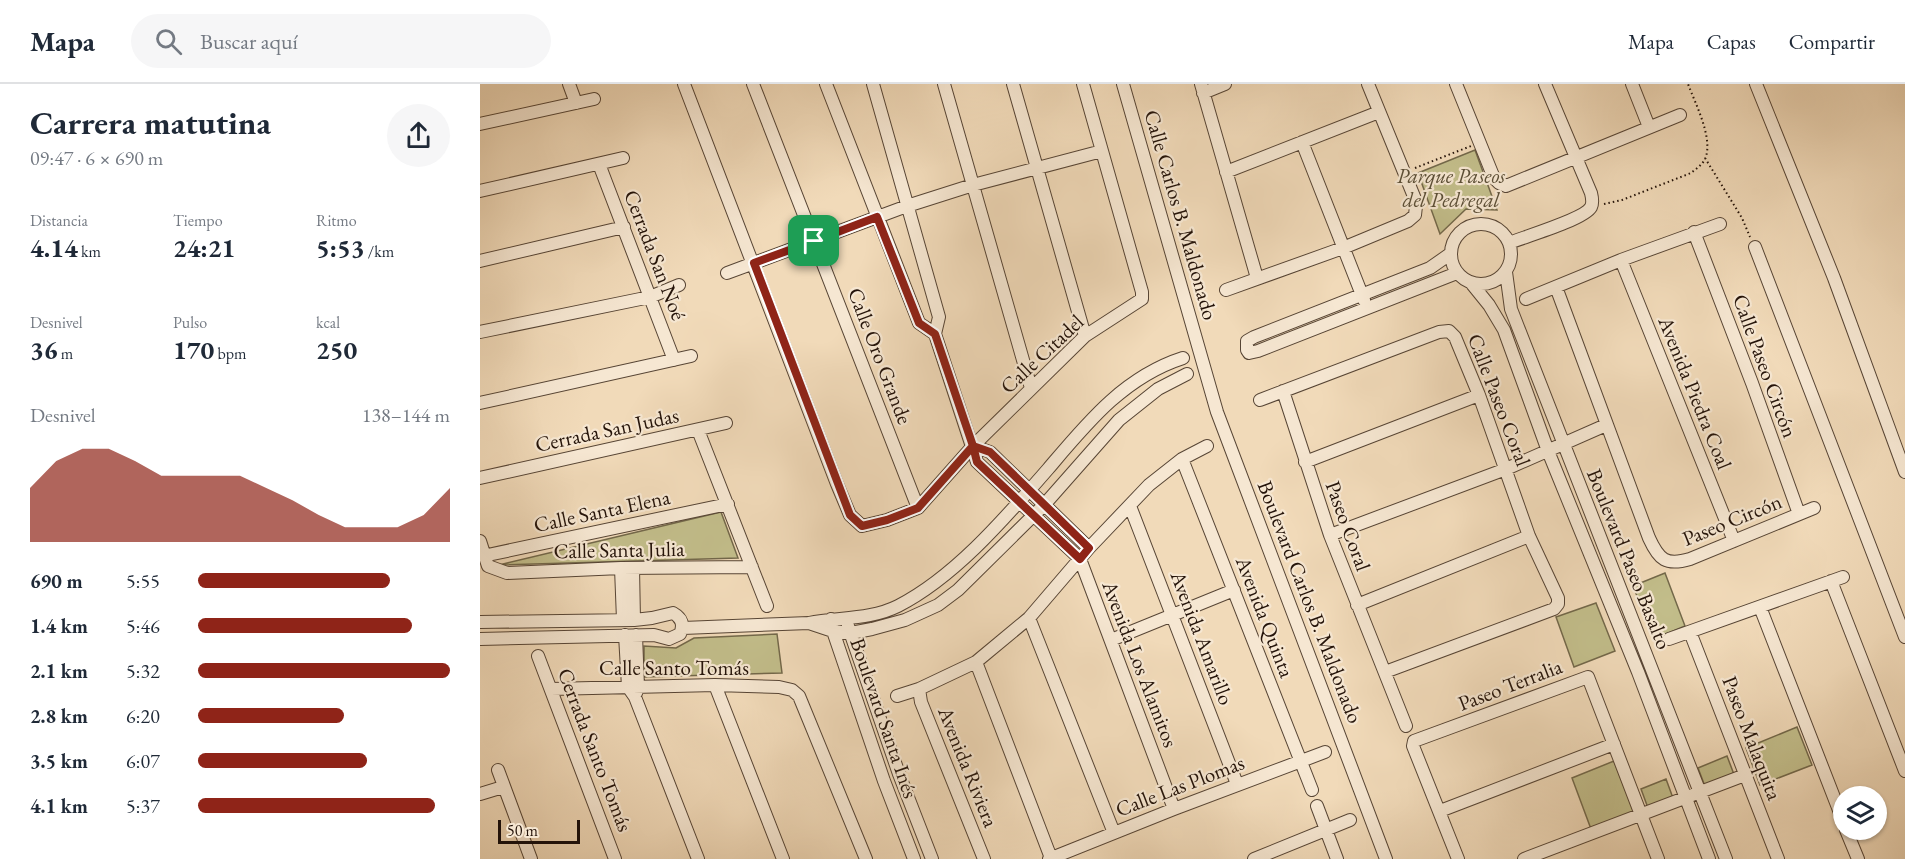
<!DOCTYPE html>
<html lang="es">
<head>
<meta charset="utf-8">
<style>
	:root { --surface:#fff; --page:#f6f6f7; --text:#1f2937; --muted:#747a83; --line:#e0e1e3; --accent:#8f2418 }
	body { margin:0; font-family:"EB Garamond",serif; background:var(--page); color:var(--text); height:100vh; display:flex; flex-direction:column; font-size:22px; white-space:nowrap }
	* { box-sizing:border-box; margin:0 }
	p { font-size:20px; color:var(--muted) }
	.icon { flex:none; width:33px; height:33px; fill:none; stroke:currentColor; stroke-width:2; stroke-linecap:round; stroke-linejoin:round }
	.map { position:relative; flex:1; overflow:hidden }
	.details { display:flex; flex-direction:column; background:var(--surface); width:480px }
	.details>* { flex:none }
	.controls { position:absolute; left:1353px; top:702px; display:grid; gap:12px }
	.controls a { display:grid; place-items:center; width:54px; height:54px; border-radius:50%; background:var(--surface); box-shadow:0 2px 4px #0004; font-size:30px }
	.scale { position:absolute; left:18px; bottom:15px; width:82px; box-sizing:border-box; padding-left:6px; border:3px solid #241309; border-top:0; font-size:16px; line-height:21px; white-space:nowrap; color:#241309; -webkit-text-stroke:4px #f6e7d2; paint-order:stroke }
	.pin { position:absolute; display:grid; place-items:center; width:51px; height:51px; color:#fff; margin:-26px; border-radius:12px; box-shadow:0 3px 9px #0006 }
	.round { display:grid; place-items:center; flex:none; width:63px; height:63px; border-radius:32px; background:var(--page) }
	.head { display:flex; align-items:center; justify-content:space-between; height:102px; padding:0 30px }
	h1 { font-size:33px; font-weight:700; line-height:45px }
	.metrics { display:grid; grid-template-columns:repeat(3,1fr); gap:9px; height:102px; padding:6px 30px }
	.metrics div { display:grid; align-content:center }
	.metrics b { font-size:26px; font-weight:700 }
	.metrics small { font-size:16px; font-weight:400 }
	.metrics p { font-size:16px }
	.chart { height:168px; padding:12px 30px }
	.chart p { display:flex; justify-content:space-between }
	.chart svg { width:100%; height:108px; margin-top:6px; fill:var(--accent); opacity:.7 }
	ul { padding:0 30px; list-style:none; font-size:20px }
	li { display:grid; grid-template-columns:96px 72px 1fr; align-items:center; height:45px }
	li i { height:15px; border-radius:8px; background:var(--accent) }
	header { display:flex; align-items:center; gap:36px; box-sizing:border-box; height:84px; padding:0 30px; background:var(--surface); border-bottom:2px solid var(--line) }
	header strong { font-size:28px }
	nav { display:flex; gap:33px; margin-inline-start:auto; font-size:21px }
	.search { width:420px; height:54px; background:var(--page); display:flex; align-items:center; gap:15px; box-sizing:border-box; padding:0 21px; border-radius:33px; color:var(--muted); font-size:22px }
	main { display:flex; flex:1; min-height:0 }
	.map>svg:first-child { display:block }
	.green { fill:#c2bd8a; stroke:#73684a; stroke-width:1.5 }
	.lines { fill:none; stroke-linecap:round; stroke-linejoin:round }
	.minor-casing { stroke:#574535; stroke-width:14 }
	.path { stroke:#241309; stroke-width:2; stroke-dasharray:1.5 3; stroke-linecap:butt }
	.minor { stroke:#f6e7d2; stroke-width:12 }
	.route-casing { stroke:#fff; stroke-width:12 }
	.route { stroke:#8f2418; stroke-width:8 }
	.labels { text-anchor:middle; stroke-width:4.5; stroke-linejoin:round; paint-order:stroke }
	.park-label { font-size:21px; font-style:italic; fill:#5b4e36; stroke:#f6e7d2 }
	.street-label { font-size:21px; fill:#241309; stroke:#f6e7d2 }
</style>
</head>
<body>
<header>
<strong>Mapa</strong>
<div class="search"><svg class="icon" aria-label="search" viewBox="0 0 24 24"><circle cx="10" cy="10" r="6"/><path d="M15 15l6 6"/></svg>Buscar aquí</div>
<nav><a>Mapa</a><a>Capas</a><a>Compartir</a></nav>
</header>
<main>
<section class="details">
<div class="head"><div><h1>Carrera matutina</h1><p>09:47 · 6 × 690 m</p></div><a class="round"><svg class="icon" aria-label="share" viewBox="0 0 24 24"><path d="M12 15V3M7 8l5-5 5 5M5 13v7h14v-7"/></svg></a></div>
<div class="metrics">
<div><p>Distancia</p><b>4.14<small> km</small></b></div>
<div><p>Tiempo</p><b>24:21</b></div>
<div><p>Ritmo</p><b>5:53<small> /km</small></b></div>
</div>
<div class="metrics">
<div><p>Desnivel</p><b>36<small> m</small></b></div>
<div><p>Pulso</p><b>170<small> bpm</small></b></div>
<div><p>kcal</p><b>250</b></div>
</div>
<div class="chart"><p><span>Desnivel</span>138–144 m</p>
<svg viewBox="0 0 160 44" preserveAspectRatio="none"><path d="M0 44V22L10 11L20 6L30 6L40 11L50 17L60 17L70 17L80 17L90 22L100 27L110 33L120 38L130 38L140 38L150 33L160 22V44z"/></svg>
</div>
<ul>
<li><b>690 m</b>5:55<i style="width:76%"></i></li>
<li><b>1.4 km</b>5:46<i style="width:85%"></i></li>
<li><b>2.1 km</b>5:32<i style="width:100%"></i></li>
<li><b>2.8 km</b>6:20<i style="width:58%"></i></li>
<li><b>3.5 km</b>6:07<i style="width:67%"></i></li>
<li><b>4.1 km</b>5:37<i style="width:94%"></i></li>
</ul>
</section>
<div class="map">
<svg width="1425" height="775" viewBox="0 0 1425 775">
	<rect width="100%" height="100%" fill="#f1dab9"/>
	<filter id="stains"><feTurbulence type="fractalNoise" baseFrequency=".00333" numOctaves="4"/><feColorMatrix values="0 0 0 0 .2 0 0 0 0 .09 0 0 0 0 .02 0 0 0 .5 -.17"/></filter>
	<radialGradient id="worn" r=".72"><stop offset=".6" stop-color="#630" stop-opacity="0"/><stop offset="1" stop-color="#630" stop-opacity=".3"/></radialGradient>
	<!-- green -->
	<path class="green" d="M995 66 1017 126 986 125 960 150 938 89Z
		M241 428 258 474 19 481Z
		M1185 489 1205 542 1174 555 1153 502Z
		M1116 519 1135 567 1094 583 1076 533Z
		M297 550 302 589 164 593V562L196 564 214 554Z
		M1317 643 1332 681 1280 701 1266 664Z
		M1247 672 1255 693 1226 705 1218 684Z
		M1134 677 1154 728 1111 745 1092 694Z
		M1186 695 1193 714 1168 724 1161 705Z"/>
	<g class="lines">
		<!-- minor casing -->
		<g class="minor-casing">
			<path id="minor" d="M89 0 96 19
				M204 0 357 400 370 431 382 442 407 436 438 424 493 362 605 252 662 215V208L603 0
				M273 0 438 424
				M346 0 439 239 455 250
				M393 0 459 233 455 250 497 378 600 475 694 725
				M464 0 551 304
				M533 0 605 252
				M643 0 737 328 906 775
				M721 0 777 194
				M976 0 1014 94 1019 99 1026 102 1200 31
				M1152 0 1169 43
				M1276 0 1354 194 1425 388
				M723 9 745 0
				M0 40 114 15
				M822 58 884 216
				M119 80 194 276
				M746 88 899 28
				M0 107 143 74
				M971 170a30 30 0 1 1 60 0a30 30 0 1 1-60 0Z
				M1214 148 1272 299 1319 430
				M1029 159C1044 153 1105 135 1111 123 1113 119 1112 113 1111 109L1065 0
				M1275 163 1425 553
				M970 170 950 184 774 253 767 257V266L769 269 778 267 977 189
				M1141 176 1254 457
				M0 177 144 143
				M1026 188 1031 225 1246 775
				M247 189 427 122 493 101 622 67
				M992 200 1009 221 1024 246 1068 367 1158 588 1229 775
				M1076 203 1169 454C1179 476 1186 482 1210 475L1334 424
				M746 206 863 164 928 137 935 131 936 122 935 115 888 0
				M1046 215 1141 176 1240 140
				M0 248 170 213 199 201
				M803 307 850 451 926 642
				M780 316 959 248 969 247 975 253 999 311 1049 452 1078 514V520L1074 525 905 588
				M0 319 211 272
				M218 346 287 522
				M493 362 510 368 609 464
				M702 375 832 706
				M825 378 999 311
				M0 394 246 339
				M650 422 757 700
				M850 451 1026 385 1126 341
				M0 457 8 482 27 489 141 484 272 483
				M3 472 248 420
				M141 484 143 536
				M153 484 154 536
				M1351 497 1425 687
				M877 521 1049 452
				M1280 523 1364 739
				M549 534 634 749
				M351 535 353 547 371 549 392 545 425 536 458 521 478 506 564 421 639 336 678 305 707 290
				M0 538 154 536 172 534 193 529C202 534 204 541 200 550L189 555 174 551 0 555
				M329 539C359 533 390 536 418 522 475 493 526 433 568 385 607 339 644 293 703 274
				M368 542 419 690 452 775
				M203 544 329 539 353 547 404 697 434 775
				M1210 548 1298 775
				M145 551 148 603 155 613 218 775
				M156 551 158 603 156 609
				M1189 555 1363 493
				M631 556 754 506
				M58 572 135 775
				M496 578 571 774
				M235 601 303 775
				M71 605 235 601 299 603 312 606 319 612 386 775
				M439 605 441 618 504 775
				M417 612 439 605 496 578 549 534 609 464 669 401 702 375 727 362
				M18 686 51 775
				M0 710 23 703
				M837 722 857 775
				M960 727 1134 660
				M1366 746 1378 775
				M569 775 694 725 845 668
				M774 775 870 736
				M978 775 933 662 934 657 1108 593 1178 775
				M1044 775 1265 691"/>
		</g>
		<!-- path -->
		<path class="path" d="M1225 74 1262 134 1270 153
			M935 84 991 62
			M1124 120 1142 116 1211 89C1216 85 1222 81 1225 75 1234 55 1215 19 1208 0"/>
		<!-- minor -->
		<use href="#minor" class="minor"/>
	</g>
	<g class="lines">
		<!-- route casing -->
		<g class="route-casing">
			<path id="route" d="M334 157 274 179 370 431 382 442 407 436 438 424 493 362 497 378 600 475 609 464 510 368 493 362 455 250 439 239 397 133 334 157"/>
		</g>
		<!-- route -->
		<use href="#route" class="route"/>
	</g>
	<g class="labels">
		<!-- park labels -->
		<g class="park-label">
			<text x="971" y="99">Parque Paseos<tspan x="971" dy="24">del Pedregal</tspan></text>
		</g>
		<!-- street labels -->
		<g class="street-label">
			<text transform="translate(701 131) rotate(74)" y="7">Calle Carlos B. Maldonado</text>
			<text transform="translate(175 171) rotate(69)" y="7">Cerrada San Noé</text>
			<text transform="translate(562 270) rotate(-43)" y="7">Calle Citadel</text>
			<text transform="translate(400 272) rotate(69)" y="7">Calle Oro Grande</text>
			<text transform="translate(1285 282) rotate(70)" y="7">Calle Paseo Circón</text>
			<text transform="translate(1215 309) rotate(68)" y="7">Avenida Piedra Coal</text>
			<text transform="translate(1019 316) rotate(69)" y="7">Calle Paseo Coral</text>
			<text transform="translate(127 346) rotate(-12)" y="7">Cerrada San Judas</text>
			<text transform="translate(122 427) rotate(-12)" y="7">Calle Santa Elena</text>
			<text transform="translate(1252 436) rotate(-22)" y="7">Paseo Circón</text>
			<text transform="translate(868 442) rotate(70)" y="7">Paseo Coral</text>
			<text transform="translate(139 466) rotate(-1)" y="7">Calle Santa Julia</text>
			<text transform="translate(1149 475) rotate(68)" y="7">Boulevard Paseo Basalto</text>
			<text transform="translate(830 518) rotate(69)" y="7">Boulevard Carlos B. Maldonado</text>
			<text transform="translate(785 533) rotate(69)" y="7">Avenida Quinta</text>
			<text transform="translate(722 554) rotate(69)" y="7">Avenida Amarillo</text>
			<text transform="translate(660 580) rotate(69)" y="7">Avenida Los Alamitos</text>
			<text x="194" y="591">Calle Santo Tomás</text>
			<text transform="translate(1030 601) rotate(-21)" y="7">Paseo Terralia</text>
			<text transform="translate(404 634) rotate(71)" y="7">Boulevard Santa Inés</text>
			<text transform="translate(1272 654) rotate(69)" y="7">Paseo Malaquita</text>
			<text transform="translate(115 666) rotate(69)" y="7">Cerrada Santo Tomás</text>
			<text transform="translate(488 683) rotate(68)" y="7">Avenida Riviera</text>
			<text transform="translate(700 702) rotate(-21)" y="7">Calle Las Plomas</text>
		</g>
	</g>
	<rect width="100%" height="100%" filter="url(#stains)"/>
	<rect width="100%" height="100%" fill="url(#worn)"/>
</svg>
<div class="controls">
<a><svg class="icon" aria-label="layers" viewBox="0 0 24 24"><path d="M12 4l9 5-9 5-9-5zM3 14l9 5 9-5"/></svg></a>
</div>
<div class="scale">50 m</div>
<div class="pin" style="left:334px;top:157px;background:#1e9e55"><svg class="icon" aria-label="arrive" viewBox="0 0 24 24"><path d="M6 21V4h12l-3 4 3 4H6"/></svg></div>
</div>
</main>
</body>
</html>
